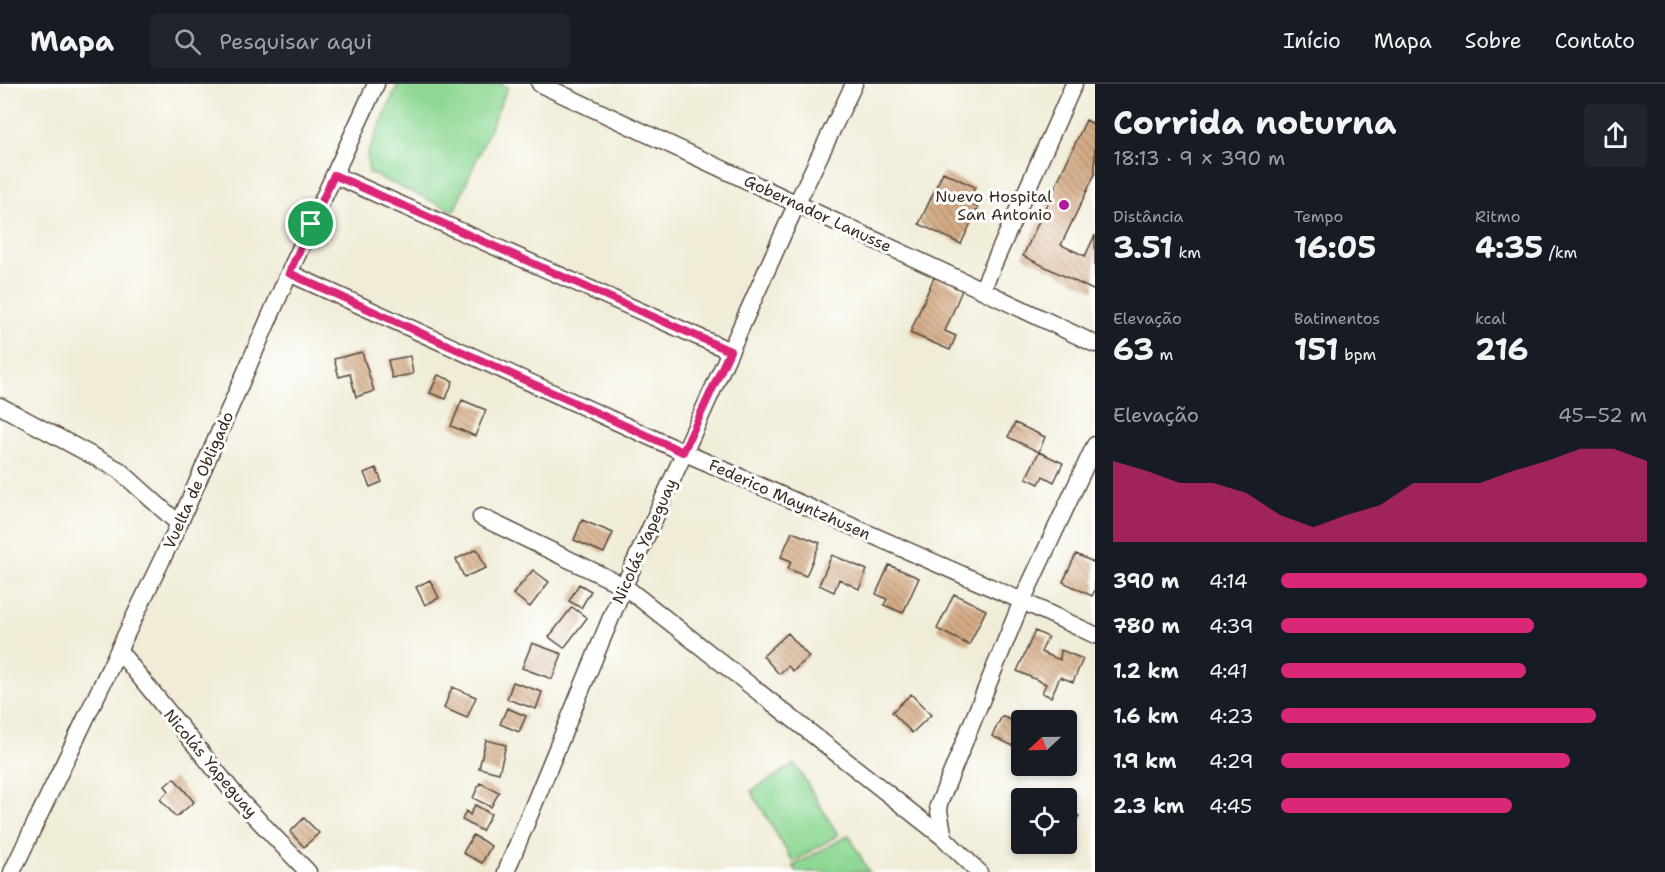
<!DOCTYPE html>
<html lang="pt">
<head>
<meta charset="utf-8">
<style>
	:root { --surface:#171b24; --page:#20242c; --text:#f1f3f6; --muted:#9ea1a6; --line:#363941; --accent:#db2777 }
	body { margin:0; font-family:"Shantell Sans",sans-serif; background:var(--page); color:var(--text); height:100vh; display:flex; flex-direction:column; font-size:22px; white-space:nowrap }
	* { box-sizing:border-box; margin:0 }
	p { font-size:20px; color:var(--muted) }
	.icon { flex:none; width:33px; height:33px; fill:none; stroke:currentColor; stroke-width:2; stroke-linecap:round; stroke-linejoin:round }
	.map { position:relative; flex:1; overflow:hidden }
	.drawer { display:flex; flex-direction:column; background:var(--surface); width:570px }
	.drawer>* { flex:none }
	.needle { width:39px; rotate:248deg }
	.controls { position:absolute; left:1011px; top:626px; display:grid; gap:12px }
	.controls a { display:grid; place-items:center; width:66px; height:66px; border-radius:6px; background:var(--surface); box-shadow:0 3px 9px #0003; font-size:30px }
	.pin { position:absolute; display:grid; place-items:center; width:51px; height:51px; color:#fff; margin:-26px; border:3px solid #fff; border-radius:50%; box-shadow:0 2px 6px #0007 }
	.round { display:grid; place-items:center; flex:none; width:63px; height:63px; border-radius:6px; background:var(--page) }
	.head { display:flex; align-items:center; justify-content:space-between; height:102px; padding:0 18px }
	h1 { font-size:33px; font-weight:700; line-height:45px }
	.figures { display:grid; grid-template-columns:repeat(3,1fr); gap:9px; height:102px; padding:6px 18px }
	.figures div { display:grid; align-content:center }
	.figures b { font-size:30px; font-weight:700 }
	.figures small { font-size:16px; font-weight:400 }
	.figures p { font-size:16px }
	.chart { height:168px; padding:12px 18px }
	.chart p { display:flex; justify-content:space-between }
	.chart svg { width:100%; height:108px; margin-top:6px; fill:var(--accent); opacity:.7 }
	ul { padding:0 18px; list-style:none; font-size:20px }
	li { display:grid; grid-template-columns:96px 72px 1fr; align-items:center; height:45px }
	li i { height:15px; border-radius:8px; background:var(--accent) }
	header { display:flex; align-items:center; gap:36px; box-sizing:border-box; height:84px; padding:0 30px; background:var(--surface); border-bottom:2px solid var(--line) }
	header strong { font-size:28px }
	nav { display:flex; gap:33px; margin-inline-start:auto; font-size:21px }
	.search { width:420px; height:54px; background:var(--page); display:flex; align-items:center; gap:15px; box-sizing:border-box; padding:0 21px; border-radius:6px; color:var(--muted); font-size:22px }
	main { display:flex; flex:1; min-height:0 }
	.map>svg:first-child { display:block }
	.park { fill:#8ed894; stroke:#648159; stroke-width:1.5 }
	.building { fill:url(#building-back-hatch) }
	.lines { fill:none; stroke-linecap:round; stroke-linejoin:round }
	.street-casing { stroke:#56473a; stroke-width:19 }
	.street { stroke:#fff; stroke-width:16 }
	.route-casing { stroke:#fff; stroke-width:12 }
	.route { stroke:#db2777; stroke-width:8 }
	.poi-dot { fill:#b5179e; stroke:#fff; stroke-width:2 }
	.labels { text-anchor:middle; stroke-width:6; stroke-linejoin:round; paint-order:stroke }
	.poi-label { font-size:16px; fill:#3b2a1e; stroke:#fff; text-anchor:end }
	.street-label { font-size:16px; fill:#3b2a1e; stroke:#fff }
</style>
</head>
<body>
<header>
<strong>Mapa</strong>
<div class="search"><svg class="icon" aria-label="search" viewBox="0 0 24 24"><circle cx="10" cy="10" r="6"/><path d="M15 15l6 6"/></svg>Pesquisar aqui</div>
<nav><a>Início</a><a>Mapa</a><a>Sobre</a><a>Contato</a></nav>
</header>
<main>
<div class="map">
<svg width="1095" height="788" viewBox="0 0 1095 788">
	<defs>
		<pattern id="building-back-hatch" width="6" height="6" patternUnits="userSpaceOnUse" patternTransform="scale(1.5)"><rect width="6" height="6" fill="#d4ab85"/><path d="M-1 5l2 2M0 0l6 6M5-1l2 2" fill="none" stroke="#ad8b6c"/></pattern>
	</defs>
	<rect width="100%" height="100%" fill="#fff"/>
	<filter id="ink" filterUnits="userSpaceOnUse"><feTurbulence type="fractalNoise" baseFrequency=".0167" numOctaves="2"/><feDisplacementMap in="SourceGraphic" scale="12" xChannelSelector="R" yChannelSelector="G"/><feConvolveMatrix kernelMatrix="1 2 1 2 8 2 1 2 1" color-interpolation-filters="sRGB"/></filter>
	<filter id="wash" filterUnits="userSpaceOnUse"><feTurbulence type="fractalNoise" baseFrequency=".008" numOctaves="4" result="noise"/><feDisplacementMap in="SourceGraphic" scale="24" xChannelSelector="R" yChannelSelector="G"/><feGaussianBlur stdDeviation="1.35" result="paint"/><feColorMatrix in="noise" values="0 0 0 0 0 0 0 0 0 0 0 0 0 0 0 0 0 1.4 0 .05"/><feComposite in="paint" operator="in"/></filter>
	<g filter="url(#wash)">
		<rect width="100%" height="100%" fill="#f0ecd7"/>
		<!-- park -->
		<path class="park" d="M398 0H501L508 3 454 127 369 89 367 71Z
			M795 680 838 751 793 778 751 707Z
			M849 751 869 788H797L793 782Z"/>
		<g id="blocks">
			<!-- building -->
			<path class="building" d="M1086 36 1095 41V90L1061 161 1085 172 1095 151V207L1023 172Z
				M943 88 975 103 967 119 978 124 961 160 919 140Z
				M934 193 962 206 945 247 956 252 950 266 910 249Z
				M362 268 374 307 356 313 350 290 339 293 334 275Z
				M410 272 413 290 392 294 388 276Z
				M438 291 453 297 446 315 430 309Z
				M462 316 486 326 475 352 451 342Z
				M1015 339 1045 353 1039 368 1063 379 1054 398 1043 392 1039 400 1026 394 1039 368 1008 353Z
				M376 384 382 398 370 403 364 389Z
				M582 436 613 449 604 469 574 456Z
				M792 448 820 459 806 492 788 485 791 477 781 473Z
				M477 465 486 484 464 493 456 475Z
				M1076 470 1095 479V506L1092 512 1063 498Z
				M832 471 867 486 859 505 839 495 834 508 819 501Z
				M889 481 919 494 903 529 884 521 887 515 876 510Z
				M533 486 549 498 530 523 513 510Z
				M430 496 439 514 425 521 416 503Z
				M579 500 591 507 581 524 569 517Z
				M954 510 986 526 969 561 937 545Z
				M572 523 587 534 564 564 549 553Z
				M1035 547 1048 553 1041 568 1060 576 1061 566 1083 575 1073 598 1060 593 1051 613 1042 609 1046 600 1017 587Z
				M788 549 809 573 793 587 788 582 779 590 763 572Z
				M532 559 562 570 552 595 522 584Z
				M513 598 542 608 536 625 507 615Z
				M452 603 476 613 467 634 444 624Z
				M911 610 931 631 912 649 892 628Z
				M507 624 526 632 519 648 500 640Z
				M1002 632 1022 641V658L1016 656 1013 662 992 652Z
				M486 656 506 661 499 689 479 684Z
				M174 694 194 718 176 733 160 715 169 707 165 702Z
				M480 699 499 708 491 723 473 714Z
				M475 721 491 730 482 747 462 736 466 727 470 731Z
				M1070 726 1079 732 1066 752V732Z
				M304 734 319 749 304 763 290 748Z
				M473 751 491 762 482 779 463 769Z"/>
		</g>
	</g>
	<g filter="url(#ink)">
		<use href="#blocks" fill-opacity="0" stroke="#56473a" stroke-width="1.5"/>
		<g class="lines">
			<!-- street casing -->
			<g class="street-casing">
				<path id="street" d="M540 0 982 206 1095 260
					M334 91 730 267
					M289 189 683 368 1022 517 1095 551
					M982 206 1074 0
					M0 322 119 386 179 440
					M481 433 624 502 944 754
					M119 567 242 719 308 788
					M12 788 179 440 289 189 376 0
					M506 788 624 502 797 119 854 0
					M979 788 944 754 938 722 1022 517 1095 361"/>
			</g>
			<!-- street -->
			<use href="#street" class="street"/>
		</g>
	</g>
	<g class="lines" filter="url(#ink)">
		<!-- route casing -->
		<g class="route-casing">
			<path id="route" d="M334 91 730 267 683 368 289 189Z"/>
		</g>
		<!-- route -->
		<use href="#route" class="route"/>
	</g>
	<!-- markers -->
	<circle class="poi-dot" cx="1064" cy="121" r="6"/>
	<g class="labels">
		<!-- poi labels -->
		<g class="poi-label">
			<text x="1052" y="118">Nuevo Hospital<tspan x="1052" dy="18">San Antonio</tspan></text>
		</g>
		<!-- street labels -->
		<g class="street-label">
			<text transform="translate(818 129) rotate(25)" y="6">Gobernador Lanusse</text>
			<text transform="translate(198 396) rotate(-66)" y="6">Vuelta de Obligado</text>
			<text transform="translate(790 415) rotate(24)" y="6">Federico Mayntzhusen</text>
			<text transform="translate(644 457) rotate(-66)" y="6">Nicolás Yapeguay</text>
			<text transform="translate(211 679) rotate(50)" y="6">Nicolás Yapeguay</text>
		</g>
	</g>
</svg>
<div class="controls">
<a><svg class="needle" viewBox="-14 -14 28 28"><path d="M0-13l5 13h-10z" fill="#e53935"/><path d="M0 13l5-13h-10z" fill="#9ea1a6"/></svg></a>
<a><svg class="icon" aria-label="locate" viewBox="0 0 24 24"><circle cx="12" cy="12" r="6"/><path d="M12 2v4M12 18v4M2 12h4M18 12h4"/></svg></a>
</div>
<div class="pin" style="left:311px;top:140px;background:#1e9e55"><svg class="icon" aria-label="arrive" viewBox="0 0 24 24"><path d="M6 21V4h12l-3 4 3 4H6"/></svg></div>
</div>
<section class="drawer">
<div class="head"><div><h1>Corrida noturna</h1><p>18:13 · 9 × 390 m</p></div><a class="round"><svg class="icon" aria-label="share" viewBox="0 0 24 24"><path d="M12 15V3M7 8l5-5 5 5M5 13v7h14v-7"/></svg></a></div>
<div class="figures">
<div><p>Distância</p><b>3.51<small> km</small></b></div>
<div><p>Tempo</p><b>16:05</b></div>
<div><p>Ritmo</p><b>4:35<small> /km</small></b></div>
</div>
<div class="figures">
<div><p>Elevação</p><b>63<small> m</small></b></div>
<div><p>Batimentos</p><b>151<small> bpm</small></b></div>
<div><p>kcal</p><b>216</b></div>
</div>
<div class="chart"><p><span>Elevação</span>45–52 m</p>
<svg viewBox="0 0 160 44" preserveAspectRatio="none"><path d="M0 44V11L10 15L20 20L30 20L40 24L50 33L60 38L70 33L80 29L90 20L100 20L110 20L120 15L130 11L140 6L150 6L160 11V44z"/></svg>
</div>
<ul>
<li><b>390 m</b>4:14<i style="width:100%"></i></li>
<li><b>780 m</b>4:39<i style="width:69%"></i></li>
<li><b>1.2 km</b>4:41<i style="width:67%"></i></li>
<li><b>1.6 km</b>4:23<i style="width:86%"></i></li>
<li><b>1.9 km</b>4:29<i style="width:79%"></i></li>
<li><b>2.3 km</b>4:45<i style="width:63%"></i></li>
</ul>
</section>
</main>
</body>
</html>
